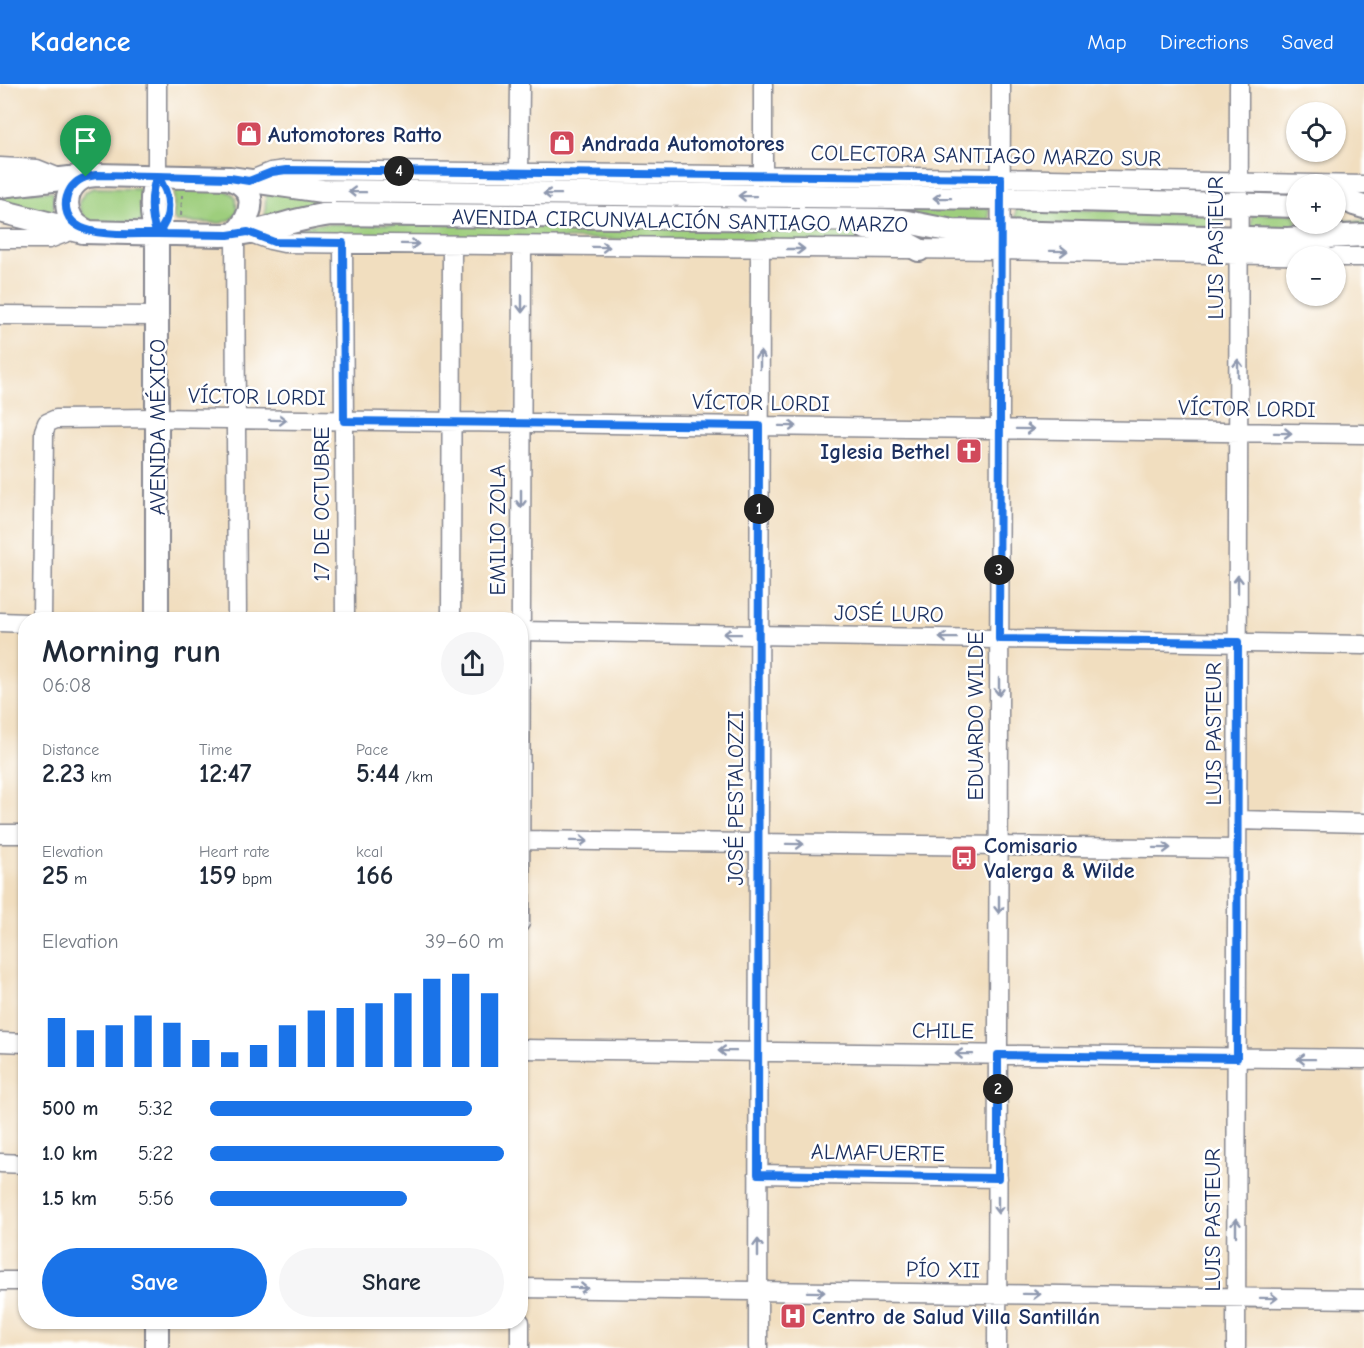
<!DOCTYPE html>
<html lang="en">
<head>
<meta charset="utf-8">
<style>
	:root { --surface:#fff; --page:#f6f6f7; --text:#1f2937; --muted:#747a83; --accent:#1a73e8 }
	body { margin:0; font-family:"Comic Neue",sans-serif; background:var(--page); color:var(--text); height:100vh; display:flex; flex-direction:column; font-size:22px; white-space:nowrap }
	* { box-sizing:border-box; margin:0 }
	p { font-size:20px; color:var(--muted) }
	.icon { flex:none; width:33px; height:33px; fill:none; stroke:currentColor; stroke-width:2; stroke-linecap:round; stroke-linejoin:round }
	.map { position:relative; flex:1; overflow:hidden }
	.drawer { position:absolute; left:18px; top:528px; width:510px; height:717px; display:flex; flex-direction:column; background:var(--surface); border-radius:24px; box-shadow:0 2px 4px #0004 }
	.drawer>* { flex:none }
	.buttons { position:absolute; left:1286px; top:18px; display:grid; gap:12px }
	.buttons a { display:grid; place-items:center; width:60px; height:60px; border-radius:50%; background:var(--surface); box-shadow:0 2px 4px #0004; font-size:30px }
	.pin { position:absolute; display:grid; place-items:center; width:51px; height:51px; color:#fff; margin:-62px -26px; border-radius:50% 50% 50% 0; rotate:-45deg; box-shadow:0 0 6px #0007 }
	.pin .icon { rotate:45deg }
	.km { position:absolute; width:30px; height:30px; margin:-15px; border-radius:50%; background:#222; color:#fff; font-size:16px; line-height:30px; text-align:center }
	.round { display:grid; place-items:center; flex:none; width:63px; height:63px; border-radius:32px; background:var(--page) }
	.overview { display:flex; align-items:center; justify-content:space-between; height:102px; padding:0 24px }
	h1 { font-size:33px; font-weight:800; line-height:45px }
	.stats { display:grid; grid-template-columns:repeat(3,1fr); gap:9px; height:102px; padding:6px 24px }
	.stats div { display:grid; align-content:center }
	.stats b { font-size:26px; font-weight:800 }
	.stats small { font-size:16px; font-weight:400 }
	.stats p { font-size:16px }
	.chart { height:168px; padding:12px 24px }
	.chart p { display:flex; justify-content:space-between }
	.chart svg { width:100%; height:108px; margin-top:6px; stroke:var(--accent); stroke-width:6 }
	.action { display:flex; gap:12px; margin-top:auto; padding:12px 24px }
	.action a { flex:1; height:69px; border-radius:36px; background:var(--accent); color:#fff; font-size:24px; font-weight:800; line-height:69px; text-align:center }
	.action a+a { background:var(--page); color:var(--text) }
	ul { padding:0 24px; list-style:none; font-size:20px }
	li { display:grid; grid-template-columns:96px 72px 1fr; align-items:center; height:45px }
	li i { height:15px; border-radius:8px; background:var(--accent) }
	header { display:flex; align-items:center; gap:36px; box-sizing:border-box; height:84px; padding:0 30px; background:var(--accent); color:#fff }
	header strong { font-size:28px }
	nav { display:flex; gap:33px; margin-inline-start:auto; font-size:21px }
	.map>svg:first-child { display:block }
	.green { fill:#9ece7d; stroke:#5c7e6e; stroke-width:1.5 }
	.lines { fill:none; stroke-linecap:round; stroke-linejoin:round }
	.minor-casing { stroke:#86868e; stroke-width:21 }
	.major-casing { stroke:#86868e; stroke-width:26 }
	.path { stroke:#86868e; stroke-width:2; stroke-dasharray:4.5 4.5; stroke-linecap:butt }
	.minor { stroke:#fff; stroke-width:18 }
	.major { stroke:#fff; stroke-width:22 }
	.oneway { stroke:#8d97ae }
	.route-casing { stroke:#fff; stroke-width:12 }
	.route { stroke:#1a73e8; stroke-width:8 }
	.labels { text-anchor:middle; stroke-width:5; stroke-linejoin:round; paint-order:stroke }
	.poi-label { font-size:22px; font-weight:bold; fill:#1b2f5e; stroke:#fff; text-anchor:start }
	.street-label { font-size:22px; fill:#1b2f5e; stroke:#fff }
</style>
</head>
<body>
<header>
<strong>Kadence</strong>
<nav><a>Map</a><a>Directions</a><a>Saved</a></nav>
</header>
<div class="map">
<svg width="1364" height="1264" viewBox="0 0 1364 1264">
	<rect width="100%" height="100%" fill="#fff"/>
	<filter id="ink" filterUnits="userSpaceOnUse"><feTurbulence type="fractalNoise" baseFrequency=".0167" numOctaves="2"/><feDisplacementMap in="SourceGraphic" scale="12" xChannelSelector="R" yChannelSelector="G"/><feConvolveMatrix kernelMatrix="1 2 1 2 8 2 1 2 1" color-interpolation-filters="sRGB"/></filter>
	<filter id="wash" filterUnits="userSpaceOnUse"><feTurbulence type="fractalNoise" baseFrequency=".008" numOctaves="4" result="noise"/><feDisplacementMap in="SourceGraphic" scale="24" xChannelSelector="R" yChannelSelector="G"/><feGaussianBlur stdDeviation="1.35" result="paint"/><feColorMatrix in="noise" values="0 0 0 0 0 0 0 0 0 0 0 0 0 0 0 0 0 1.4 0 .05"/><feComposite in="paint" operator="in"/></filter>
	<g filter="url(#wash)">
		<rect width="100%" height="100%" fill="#f1debf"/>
		<!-- green -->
		<path class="green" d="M93 104 143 105 142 138C130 138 96 141 87 135 81 131 79 125 79 118L85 108Z
			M177 105 225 106 233 110 236 114 237 128 232 135 221 139 176 138 174 135V110Z
			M53 107 54 130 0 121V109Z
			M266 109 989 124V137L268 134 265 130Z
			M1016 124 1225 130 1224 143 1015 139Z
			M1252 130H1296V140H1335V136L1364 137V145L1251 144Z
			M313 140H754L813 147 870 148 897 159 278 151Z"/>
	</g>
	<g filter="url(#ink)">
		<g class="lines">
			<!-- minor casing -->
			<g class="minor-casing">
				<path id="minor" d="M157 0V92
					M0 83 37 85 62 95
					M519 89 520 0
					M763 92V0
					M249 97 271 88 286 86 1001 94 1364 101
					M248 148 270 156 284 159 1000 166 1326 172
					M235 150 237 536
					M0 155H49L73 146
					M343 159 345 536
					M1335 173H1364
					M0 231 157 232
					M42 536 44 347 47 339 56 335 157 334 1364 350
					M451 536 452 161
					M0 538 26 539
					M520 547 1364 561
					M1237 736 1364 739
					M0 750H26
					M520 756 1237 765
					M520 839 522 162
					M0 958 26 959
					M520 965 1364 975
					M0 1079 26 1080
					M758 1090 998 1094
					M0 1197H26
					M520 1204 1364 1215
					M520 1264V1238
					M758 1264 760 165
					M997 1264 1001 0
					M1236 1264 1239 0"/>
			</g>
			<!-- major casing -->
			<g class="major-casing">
				<path id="major" d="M227 94C260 103 254 130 235 150
					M0 102 96 91 230 94 322 107 1001 114 1296 122
					M1335 108 1354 120 1364 123
					M0 127 83 148 221 151C259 151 294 134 331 130L882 136 902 137 953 147 1287 155 1364 151
					M866 144 882 146 919 166
					M87 147C59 136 61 98 91 91
					M157 536V150C150 133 150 109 157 92
					M157 1264V1238"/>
			</g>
			<!-- path -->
			<path class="path" d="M181 132 182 111"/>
			<!-- minor -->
			<use href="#minor" class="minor"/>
			<!-- major -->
			<use href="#major" class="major"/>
		</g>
		<!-- one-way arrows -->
		<defs><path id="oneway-shaft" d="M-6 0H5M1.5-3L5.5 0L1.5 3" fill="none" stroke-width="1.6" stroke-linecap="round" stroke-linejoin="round" transform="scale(1.5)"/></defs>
		<g class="oneway">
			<use href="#oneway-shaft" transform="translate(357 108) rotate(-179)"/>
			<use href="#oneway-shaft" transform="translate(552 110) rotate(-179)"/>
			<use href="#oneway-shaft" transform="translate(747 112) rotate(-179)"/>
			<use href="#oneway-shaft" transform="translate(942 114) rotate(-179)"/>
			<use href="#oneway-shaft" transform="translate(410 160) rotate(1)"/>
			<use href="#oneway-shaft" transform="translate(601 163) rotate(1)"/>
			<use href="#oneway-shaft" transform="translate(796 165)"/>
			<use href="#oneway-shaft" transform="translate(1059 167) rotate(1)"/>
			<use href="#oneway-shaft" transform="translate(522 220) rotate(90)"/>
			<use href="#oneway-shaft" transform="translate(760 276) rotate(-90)"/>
			<use href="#oneway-shaft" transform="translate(1238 284) rotate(-90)"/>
			<use href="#oneway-shaft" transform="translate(278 336) rotate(1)"/>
			<use href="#oneway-shaft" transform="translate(788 342) rotate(1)"/>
			<use href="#oneway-shaft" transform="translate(1025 345) rotate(1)"/>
			<use href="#oneway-shaft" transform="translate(1283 349) rotate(1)"/>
			<use href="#oneway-shaft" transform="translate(521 415) rotate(90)"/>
			<use href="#oneway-shaft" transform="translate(1238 500) rotate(-90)"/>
			<use href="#oneway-shaft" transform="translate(732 550) rotate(-179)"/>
			<use href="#oneway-shaft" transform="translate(948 554) rotate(-179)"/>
			<use href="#oneway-shaft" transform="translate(999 603) rotate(90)"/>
			<use href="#oneway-shaft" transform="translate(579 757) rotate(1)"/>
			<use href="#oneway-shaft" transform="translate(795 760) rotate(1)"/>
			<use href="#oneway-shaft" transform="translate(1162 764) rotate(1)"/>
			<use href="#oneway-shaft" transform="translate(999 821) rotate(90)"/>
			<use href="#oneway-shaft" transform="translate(727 967) rotate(-179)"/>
			<use href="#oneway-shaft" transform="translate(964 970) rotate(-179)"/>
			<use href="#oneway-shaft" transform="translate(1306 975) rotate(-179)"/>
			<use href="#oneway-shaft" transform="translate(998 1121) rotate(90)"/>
			<use href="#oneway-shaft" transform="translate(1236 1143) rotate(-90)"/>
			<use href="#oneway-shaft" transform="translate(758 1164) rotate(-90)"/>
			<use href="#oneway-shaft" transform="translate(579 1204) rotate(1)"/>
			<use href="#oneway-shaft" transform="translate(816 1208) rotate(1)"/>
			<use href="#oneway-shaft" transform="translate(1032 1210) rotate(1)"/>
			<use href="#oneway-shaft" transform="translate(1269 1214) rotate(1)"/>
		</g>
	</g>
	<g class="lines" filter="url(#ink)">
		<!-- route casing -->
		<g class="route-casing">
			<path id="route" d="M86 93 96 91 157 92C150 109 150 133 157 150L228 151 248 148 274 158 343 159 344 337 759 342 758 1090 998 1094V971L1237 974 1238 558 999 555 1001 94 286 86 272 88 249 97 230 94 157 92C171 110 173 133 157 150 131 149 62 159 66 117 68 105 75 97 86 93"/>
		</g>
		<!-- route -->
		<use href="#route" class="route"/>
	</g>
	<!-- icons -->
	<defs>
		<g id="shop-square" transform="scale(1.35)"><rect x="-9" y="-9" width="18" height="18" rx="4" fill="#d1495b" stroke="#fff"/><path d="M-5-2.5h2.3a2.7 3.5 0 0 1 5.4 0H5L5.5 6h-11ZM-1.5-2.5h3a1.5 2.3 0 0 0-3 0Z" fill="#fff"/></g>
		<g id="church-square" transform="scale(1.35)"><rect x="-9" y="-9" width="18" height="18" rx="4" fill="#d1495b" stroke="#fff"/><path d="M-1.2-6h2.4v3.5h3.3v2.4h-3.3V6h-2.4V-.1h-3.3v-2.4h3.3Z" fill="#fff"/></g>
		<g id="bus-square" transform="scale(1.35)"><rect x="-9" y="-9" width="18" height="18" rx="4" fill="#d1495b" stroke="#fff"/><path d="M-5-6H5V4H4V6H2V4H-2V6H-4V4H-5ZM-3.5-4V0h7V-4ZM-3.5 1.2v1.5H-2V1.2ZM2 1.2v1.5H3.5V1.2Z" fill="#fff"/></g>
		<g id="hospital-square" transform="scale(1.35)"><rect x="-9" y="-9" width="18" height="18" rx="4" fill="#d1495b" stroke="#fff"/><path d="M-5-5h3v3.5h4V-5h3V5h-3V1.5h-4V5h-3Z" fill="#fff"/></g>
	</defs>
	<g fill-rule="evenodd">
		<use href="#shop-square" x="249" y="50"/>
		<use href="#shop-square" x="562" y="59"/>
		<use href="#church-square" x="969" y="367"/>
		<use href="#bus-square" x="964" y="774"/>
		<use href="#hospital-square" x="793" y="1232"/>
	</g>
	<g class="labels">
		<!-- poi labels -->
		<g class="poi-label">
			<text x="268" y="58">Automotores Ratto</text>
			<text x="582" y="67">Andrada Automotores</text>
			<text x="950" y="375" text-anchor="end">Iglesia Bethel</text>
			<text x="984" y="769">Comisario<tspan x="984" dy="25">Valerga &amp; Wilde</tspan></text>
			<text x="812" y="1240">Centro de Salud Villa Santillán</text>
		</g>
		<!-- street labels -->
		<g class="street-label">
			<text transform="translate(986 71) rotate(1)" y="8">COLECTORA SANTIAGO MARZO SUR</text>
			<text transform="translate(680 136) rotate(1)" y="8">AVENIDA CIRCUNVALACIÓN SANTIAGO MARZO</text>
			<text transform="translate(1215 164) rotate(-90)" y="8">LUIS PASTEUR</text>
			<text transform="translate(257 312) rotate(1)" y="8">VÍCTOR LORDI</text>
			<text transform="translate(761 318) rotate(1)" y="8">VÍCTOR LORDI</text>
			<text transform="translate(1247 324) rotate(1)" y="8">VÍCTOR LORDI</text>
			<text transform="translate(157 343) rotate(-90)" y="8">AVENIDA MÉXICO</text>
			<text transform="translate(321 420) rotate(-90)" y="8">17 DE OCTUBRE</text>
			<text transform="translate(497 446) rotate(-90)" y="8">EMILIO ZOLA</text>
			<text transform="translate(889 529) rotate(1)" y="8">JOSÉ LURO</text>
			<text transform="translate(975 632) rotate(-90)" y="8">EDUARDO WILDE</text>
			<text transform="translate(1213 650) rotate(-90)" y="8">LUIS PASTEUR</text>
			<text transform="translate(735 714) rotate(-90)" y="8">JOSÉ PESTALOZZI</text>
			<text transform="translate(943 946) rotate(1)" y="8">CHILE</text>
			<text transform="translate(878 1068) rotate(1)" y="8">ALMAFUERTE</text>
			<text transform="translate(1212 1136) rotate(-90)" y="8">LUIS PASTEUR</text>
			<text transform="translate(943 1185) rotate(1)" y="8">PÍO XII</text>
		</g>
	</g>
</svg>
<div class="buttons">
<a><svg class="icon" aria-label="locate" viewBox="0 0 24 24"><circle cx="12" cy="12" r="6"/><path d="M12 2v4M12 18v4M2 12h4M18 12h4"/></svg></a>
<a>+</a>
<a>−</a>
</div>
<div class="pin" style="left:86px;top:93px;background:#1e9e55"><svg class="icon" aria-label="arrive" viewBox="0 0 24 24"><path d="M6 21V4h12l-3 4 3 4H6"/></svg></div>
<b class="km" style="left:759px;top:425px">1</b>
<b class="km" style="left:998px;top:1005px">2</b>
<b class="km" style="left:999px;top:486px">3</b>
<b class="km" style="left:399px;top:87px">4</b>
<section class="drawer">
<div class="overview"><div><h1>Morning run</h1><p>06:08</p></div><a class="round"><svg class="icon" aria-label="share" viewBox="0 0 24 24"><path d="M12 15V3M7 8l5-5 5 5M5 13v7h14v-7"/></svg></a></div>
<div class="stats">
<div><p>Distance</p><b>2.23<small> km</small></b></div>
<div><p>Time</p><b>12:47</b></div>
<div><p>Pace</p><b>5:44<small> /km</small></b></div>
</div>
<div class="stats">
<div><p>Elevation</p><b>25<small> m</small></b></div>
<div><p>Heart rate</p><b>159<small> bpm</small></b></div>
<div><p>kcal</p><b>166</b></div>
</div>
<div class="chart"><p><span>Elevation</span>39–60 m</p>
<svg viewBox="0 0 160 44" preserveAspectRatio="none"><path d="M5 44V24M15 44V29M25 44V27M35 44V23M45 44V26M55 44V33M65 44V38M75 44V35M85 44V27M95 44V21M105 44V20M115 44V18M125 44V14M135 44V8M145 44V6M155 44V14"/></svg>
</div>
<ul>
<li><b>500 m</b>5:32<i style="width:89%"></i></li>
<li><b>1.0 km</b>5:22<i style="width:100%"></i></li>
<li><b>1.5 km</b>5:56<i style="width:67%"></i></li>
</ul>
<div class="action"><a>Save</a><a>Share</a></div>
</section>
</div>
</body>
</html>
